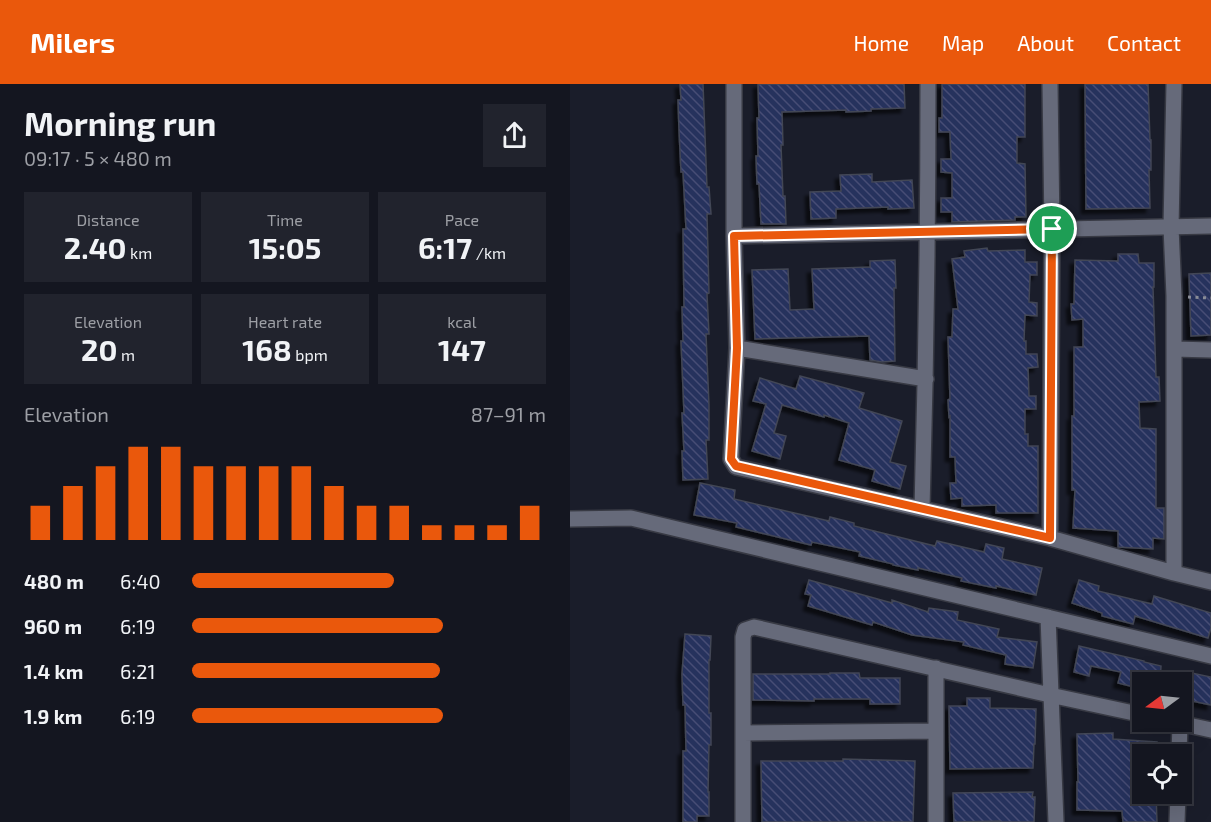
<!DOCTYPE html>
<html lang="en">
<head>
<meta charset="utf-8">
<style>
	:root { --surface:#141620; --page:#21232d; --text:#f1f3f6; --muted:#9d9fa5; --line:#33353e; --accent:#ea580c }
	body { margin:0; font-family:"Exo 2",sans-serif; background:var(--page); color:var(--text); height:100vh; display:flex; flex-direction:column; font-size:22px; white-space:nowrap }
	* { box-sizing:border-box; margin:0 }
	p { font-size:20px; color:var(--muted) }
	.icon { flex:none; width:33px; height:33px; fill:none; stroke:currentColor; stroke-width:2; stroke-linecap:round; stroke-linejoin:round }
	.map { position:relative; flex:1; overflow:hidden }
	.drawer { display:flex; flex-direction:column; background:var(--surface); width:570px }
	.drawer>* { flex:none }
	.needle { width:39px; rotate:255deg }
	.buttons { position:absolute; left:562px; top:588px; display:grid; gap:12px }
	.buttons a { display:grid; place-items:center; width:60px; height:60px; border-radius:0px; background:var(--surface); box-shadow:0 6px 24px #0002,0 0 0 2px var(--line); font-size:30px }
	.pin { position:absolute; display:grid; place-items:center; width:51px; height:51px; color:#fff; margin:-26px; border:3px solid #fff; border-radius:50%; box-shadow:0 2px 6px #0007 }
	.round { display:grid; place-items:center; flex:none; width:63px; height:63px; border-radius:0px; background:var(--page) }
	.headline { display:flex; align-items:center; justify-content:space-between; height:102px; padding:0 24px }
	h1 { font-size:33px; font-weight:700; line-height:45px }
	.metrics { display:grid; grid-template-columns:repeat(3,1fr); gap:9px; height:102px; padding:6px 24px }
	.metrics div { display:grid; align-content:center; border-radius:0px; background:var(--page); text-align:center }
	.metrics b { font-size:30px; font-weight:700 }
	.metrics small { font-size:16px; font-weight:400 }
	.metrics p { font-size:16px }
	.chart { height:168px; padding:12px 24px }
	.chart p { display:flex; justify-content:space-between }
	.chart svg { width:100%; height:108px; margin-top:6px; stroke:var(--accent); stroke-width:6 }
	ul { padding:0 24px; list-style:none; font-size:20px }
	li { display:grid; grid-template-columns:96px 72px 1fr; align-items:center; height:45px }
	li i { height:15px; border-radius:8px; background:var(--accent) }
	header { display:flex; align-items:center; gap:36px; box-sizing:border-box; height:84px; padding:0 30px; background:var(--accent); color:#fff }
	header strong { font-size:28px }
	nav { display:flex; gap:33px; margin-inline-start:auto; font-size:21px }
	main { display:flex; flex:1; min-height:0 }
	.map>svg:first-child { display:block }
	.building { fill:url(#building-back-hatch); stroke:#424655; stroke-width:1.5; filter:url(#shadow) }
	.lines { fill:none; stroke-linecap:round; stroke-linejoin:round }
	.minor-casing { stroke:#383a44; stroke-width:18 }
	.path { stroke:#8a8d97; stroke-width:3; stroke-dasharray:3 4.5; stroke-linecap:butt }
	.minor { stroke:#666a7a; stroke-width:15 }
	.route-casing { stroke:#fff; stroke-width:12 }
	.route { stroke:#ea580c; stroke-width:8 }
</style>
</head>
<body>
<header>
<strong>Milers</strong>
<nav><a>Home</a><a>Map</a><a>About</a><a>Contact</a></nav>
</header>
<main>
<section class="drawer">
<div class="headline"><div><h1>Morning run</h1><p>09:17 · 5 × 480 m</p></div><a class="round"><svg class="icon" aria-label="share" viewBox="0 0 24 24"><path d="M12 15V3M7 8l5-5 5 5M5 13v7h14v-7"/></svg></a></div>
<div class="metrics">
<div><p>Distance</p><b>2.40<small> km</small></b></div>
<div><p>Time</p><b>15:05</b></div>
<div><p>Pace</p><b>6:17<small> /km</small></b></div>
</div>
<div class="metrics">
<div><p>Elevation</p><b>20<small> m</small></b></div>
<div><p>Heart rate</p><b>168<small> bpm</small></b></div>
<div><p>kcal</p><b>147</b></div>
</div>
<div class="chart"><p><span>Elevation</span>87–91 m</p>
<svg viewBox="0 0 160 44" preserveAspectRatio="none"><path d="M5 44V30M15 44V22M25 44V14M35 44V6M45 44V6M55 44V14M65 44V14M75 44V14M85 44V14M95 44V22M105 44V30M115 44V30M125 44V38M135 44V38M145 44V38M155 44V30"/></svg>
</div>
<ul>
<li><b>480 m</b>6:40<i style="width:57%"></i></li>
<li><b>960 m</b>6:19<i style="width:71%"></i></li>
<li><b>1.4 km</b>6:21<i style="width:70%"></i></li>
<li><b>1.9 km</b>6:19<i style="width:71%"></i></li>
</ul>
</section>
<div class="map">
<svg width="641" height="738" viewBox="0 0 641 738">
	<defs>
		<pattern id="building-back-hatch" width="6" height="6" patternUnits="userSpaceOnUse" patternTransform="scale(1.5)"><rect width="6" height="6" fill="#27305d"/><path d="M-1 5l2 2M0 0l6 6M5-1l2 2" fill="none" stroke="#464e75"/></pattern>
		<filter id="shadow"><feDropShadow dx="-4.5" dy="4.5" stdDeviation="1.5" flood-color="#0009"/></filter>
	</defs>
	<rect width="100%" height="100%" fill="#1a1d2a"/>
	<!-- building -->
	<path class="building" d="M110 0H133L137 103H139L141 130H137L139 209 137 210 139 250H136L139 321V356H136L138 395 113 396 112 367H114L112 329H114L111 257H113L112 223H114L113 145H116L113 88H111L109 46 108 16H111Z
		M188 0H334L335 24 301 25V27L276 28V26L212 28 213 61H211L213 112H215L216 140H191L189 100H187L186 72H188L187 34H189Z
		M372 0H455V53H447V79L455 80 456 133H445V136L382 138V128H371V114H382V89L371 88V75H381L380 48H369V34H372Z
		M515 0H578L580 56H581V86H579L580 124 516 125Z
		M302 90V98L342 96 344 124 318 125V123L266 125V134L241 135 240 108 271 107 270 91Z
		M417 164 418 167 455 166V178H467V191H460L459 218 467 219V232L455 231 454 257H456V270H467L468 283 458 284 459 312H466V325H455V350H458V362H468V429H426V421L392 422V414L381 415 380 399H386L385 373H380V332L379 333 378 316 380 315 378 253H382L383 225H388L382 175 395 173 394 167Z
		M548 170H568L569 179H584V203H583L586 293H589L590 317 569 318 570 344 586 345V424H594V455L583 454V465L548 463V447L503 444 505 406H502V332H504V263H513V235L502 236 501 220H504L505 176 548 177Z
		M325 176 326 204H324L325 277 312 278 300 276 299 252 185 255 182 186 218 185 220 226 244 225 242 185 300 183V177Z
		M641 189V251L621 252 619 190Z
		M230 292 294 309 289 324 332 337 320 378 336 382 330 405 302 397 305 386 269 376 279 339 254 331V333L212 321 204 349 216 352 210 375 182 367 196 320 183 317 190 294 226 305Z
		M130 399 165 406 164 415 259 437 260 433 284 439V442L365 462 367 457 414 468 416 460 434 464 432 475 472 484 466 511 426 502V504L391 497 392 494 348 484V486L323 481V480L289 472 290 468 242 458 241 461 166 443 167 439 124 431Z
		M239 496 322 519V516L358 528 359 524 388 528 387 536 429 545 427 553 467 558 463 584 435 580 436 571 393 561 394 558 342 551 303 538 302 541 238 522 241 511 235 510Z
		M509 496 529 502 528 507 582 520 584 512 641 529V544L638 554 565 532 563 540 532 532V529L502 519Z
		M115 550 141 552 140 576H139V629H141V661H139L138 708H139V732H127V738H113V667H116L115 621H113L112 590Z
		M509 562 574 577V578L591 582 590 598H569L568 604 548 599 551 588 521 582 519 592 504 588Z
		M612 587 641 593V621L612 615Z
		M260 589H289L290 594H330V620H300V615H244V617L183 616V590H260Z
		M397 614H420V624L466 625 465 660H464L463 684 380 685 379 622H397Z
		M543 649V655L587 658V670H573V710H586L587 738H553L552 727 507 726V698H508L507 650Z
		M273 675 345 677 343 738H192L191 677H273Z
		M463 708 462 713H465L464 738H430V737L384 738 383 709Z"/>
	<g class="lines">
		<!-- minor casing -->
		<g class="minor-casing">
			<path id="minor" d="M164 0V152L167 264 161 375 166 383 480 454 604 489 641 498
				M480 0 482 145 480 454
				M164 152 641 142
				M167 264 356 295
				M604 265 641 266
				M352 425C356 283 358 142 358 0
				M0 435 61 434 641 572
				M604 489V212L601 143 604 0
				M478 533 486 738
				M366 584V738
				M604 638 641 646
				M173 649 366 647
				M609 670 610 639
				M173 738V553L175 546 184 543 480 611 573 631
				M607 738 608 710"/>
		</g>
		<!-- path -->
		<path class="path" d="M618 213 641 214"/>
		<!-- minor -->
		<use href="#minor" class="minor"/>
	</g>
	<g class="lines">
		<!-- route casing -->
		<g class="route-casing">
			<path id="route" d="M482 145 480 454 166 382 161 375 167 264 164 152Z"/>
		</g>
		<!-- route -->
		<use href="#route" class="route"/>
	</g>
</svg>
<div class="buttons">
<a><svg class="needle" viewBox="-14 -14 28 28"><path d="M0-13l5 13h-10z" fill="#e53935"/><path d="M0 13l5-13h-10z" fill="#9d9fa5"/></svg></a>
<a><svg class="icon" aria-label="locate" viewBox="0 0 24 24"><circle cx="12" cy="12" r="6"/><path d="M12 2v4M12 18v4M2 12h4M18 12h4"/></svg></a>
</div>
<div class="pin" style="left:482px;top:145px;background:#1e9e55"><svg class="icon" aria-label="arrive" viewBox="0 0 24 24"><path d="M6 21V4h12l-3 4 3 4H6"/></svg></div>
</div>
</main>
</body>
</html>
